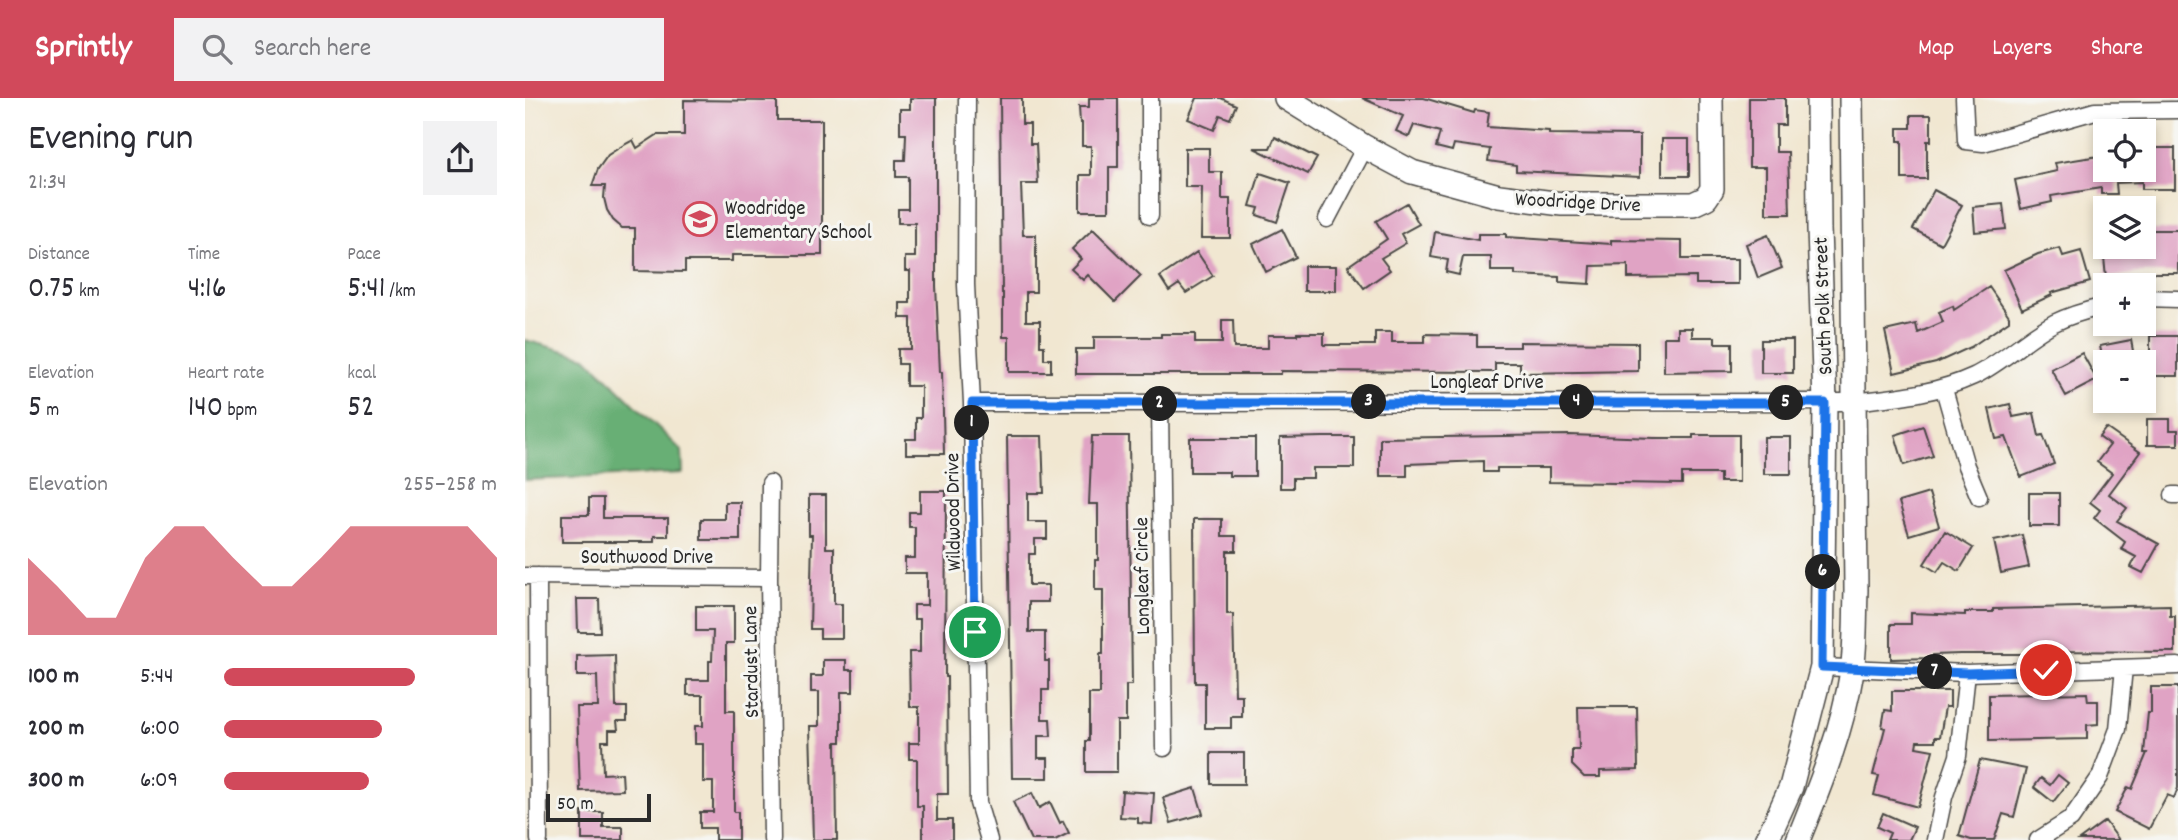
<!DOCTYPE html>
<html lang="en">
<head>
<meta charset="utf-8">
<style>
	:root { --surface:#fff; --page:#f2f2f3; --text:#2b2b33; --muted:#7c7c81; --accent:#d1495b }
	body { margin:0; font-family:Dekko,sans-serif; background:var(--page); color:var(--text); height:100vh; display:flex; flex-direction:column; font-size:26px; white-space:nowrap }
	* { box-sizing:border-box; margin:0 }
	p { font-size:23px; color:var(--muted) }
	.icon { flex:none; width:38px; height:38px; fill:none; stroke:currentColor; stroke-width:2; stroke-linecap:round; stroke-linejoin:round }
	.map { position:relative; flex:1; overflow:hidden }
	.sheet { display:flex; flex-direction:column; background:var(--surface); width:525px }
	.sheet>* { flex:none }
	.fabs { position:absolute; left:1568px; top:21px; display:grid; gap:14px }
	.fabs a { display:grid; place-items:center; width:63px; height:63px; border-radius:0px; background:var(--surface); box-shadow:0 4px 10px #0003; font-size:35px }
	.scale { position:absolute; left:21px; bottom:18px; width:105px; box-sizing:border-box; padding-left:7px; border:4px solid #2b2b2b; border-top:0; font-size:19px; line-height:24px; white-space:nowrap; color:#2b2b2b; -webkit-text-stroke:5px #f6f6f2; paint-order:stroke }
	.pin { position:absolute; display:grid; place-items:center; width:60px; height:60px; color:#fff; margin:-30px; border:4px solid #fff; border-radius:50%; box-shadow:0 2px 7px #0007 }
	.km { position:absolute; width:35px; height:35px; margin:-18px; border-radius:50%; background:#222; color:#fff; font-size:19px; line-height:35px; text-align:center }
	.round { display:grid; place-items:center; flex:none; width:74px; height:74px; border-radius:0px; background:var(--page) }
	.head { display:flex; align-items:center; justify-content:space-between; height:119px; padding:0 28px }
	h1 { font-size:38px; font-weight:600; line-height:52px }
	.stats { display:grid; grid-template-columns:repeat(3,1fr); gap:10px; height:119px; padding:7px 28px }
	.stats div { display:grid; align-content:center }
	.stats b { font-size:30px; font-weight:600 }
	.stats small { font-size:19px; font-weight:400 }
	.stats p { font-size:19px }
	.chart { height:196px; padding:14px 28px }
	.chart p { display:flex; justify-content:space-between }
	.chart svg { width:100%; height:126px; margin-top:7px; fill:var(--accent); opacity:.7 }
	ul { padding:0 28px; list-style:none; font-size:23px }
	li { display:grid; grid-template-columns:112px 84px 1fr; align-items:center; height:52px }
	li i { height:18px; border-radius:9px; background:var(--accent) }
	header { display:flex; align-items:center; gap:42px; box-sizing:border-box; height:98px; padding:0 35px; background:var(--accent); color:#fff }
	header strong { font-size:33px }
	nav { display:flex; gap:38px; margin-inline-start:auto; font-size:24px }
	.search { width:490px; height:63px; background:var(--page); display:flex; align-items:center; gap:18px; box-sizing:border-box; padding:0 24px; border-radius:0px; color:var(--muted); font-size:26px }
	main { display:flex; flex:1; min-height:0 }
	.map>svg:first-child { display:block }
	.forest { fill:#68af75; stroke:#4a6d50; stroke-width:2 }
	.building { fill:#e0a3c4 }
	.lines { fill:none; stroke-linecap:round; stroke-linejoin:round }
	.street-casing { stroke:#494744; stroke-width:19 }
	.secondary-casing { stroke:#494744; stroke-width:26 }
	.street { stroke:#fff; stroke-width:16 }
	.secondary { stroke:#fff; stroke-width:23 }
	.route-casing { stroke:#fff; stroke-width:14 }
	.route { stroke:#1a73e8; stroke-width:9 }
	.labels { text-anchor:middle; stroke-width:6; stroke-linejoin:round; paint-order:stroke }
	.street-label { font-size:21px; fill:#2b2b2b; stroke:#f6f6f2 }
	.poi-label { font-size:21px; fill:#2b2b2b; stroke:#f6f6f2; text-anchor:start }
</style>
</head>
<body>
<header>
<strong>Sprintly</strong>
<div class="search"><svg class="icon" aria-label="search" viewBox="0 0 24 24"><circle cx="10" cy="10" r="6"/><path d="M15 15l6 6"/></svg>Search here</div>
<nav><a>Map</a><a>Layers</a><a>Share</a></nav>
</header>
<main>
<section class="sheet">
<div class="head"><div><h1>Evening run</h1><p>21:34</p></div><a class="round"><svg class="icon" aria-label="share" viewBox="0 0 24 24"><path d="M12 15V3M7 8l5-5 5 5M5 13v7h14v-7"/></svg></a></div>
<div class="stats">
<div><p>Distance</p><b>0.75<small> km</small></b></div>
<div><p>Time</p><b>4:16</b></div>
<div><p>Pace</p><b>5:41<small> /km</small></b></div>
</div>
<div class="stats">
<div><p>Elevation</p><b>5<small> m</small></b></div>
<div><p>Heart rate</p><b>140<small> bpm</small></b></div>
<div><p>kcal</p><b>52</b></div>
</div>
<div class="chart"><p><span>Elevation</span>255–258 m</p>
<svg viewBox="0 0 160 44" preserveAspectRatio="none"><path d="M0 44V17L10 27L20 38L30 38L40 17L50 6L60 6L70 17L80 27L90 27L100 17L110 6L120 6L130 6L140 6L150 6L160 17V44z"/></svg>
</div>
<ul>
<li><b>100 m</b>5:44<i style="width:70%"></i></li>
<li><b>200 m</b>6:00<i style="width:58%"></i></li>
<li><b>300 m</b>6:09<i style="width:53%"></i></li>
</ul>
</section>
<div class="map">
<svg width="1653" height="742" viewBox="0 0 1653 742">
	<rect width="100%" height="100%" fill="#f6f6f2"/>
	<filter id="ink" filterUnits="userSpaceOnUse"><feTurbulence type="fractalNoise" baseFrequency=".0143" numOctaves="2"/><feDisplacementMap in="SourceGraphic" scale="14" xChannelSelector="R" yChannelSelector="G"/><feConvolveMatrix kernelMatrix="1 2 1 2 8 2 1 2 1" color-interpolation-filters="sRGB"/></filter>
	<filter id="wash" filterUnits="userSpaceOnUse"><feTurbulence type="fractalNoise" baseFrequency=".00686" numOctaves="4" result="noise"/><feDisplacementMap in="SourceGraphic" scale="28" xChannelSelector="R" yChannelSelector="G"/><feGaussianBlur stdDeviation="1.57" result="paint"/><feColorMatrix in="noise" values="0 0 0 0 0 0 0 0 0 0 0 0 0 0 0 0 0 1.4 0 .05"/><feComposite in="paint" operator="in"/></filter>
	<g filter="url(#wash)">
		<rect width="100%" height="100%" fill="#f1e7d1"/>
		<!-- forest -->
		<path class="forest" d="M0 242 61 259 157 353 158 375 0 382Z"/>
		<g id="blocks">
			<!-- building -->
			<path class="building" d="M385 0H411V188L415 274H417L419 356H381V341H391V320H396V288H381V266H373V251H386V220H375V205H385V173H380V159H390V125H373V111H383V79H371V62H380L381 36H375V11H385Z
				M475 0H497V26H505V46H511L513 86H496L498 137H511V194H501V223H515V248H519V261H526V274H484V239H478V195H477Z
				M564 0H593V69H584V113H555V77H566V48H557V25H555L554 9H564Z
				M672 0H696L711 7 705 21 695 17 689 32 663 21Z
				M837 0H899L949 15 950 12 964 14 962 29 1024 33V36L1115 37V79L991 73V67L963 63 965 51 929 46 927 53 911 49 915 34 889 27 884 39 871 33 878 18Z
				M1224 0H1260V27H1251V54H1263L1265 116H1241V69H1224Z
				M159 2 252 3V22H297V157H207V163H160V174L110 173V130H97L88 122 82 112 79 100 80 88H67L73 71 83 57 97 48 108 42 112 50 132 37H159Z
				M1386 17H1406V43H1402V81H1377V43H1373V30H1386Z
				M750 39 792 60 783 76 729 50H745Z
				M1137 41H1164V78H1137Z
				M660 50H684V74H697V101H705V140H676L677 89H660Z
				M1619 50H1650V91H1617V84L1591 85 1592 96H1576V90L1526 98 1527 104 1496 111 1490 82 1532 73 1530 65 1580 57V72H1619Z
				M735 75 765 85 752 124 732 117 734 110 725 108Z
				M1409 92 1437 107 1416 146 1388 131Z
				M882 105 894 126 876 136 881 145 856 160 865 172 839 190 823 168 862 141 851 123Z
				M1478 106 1481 131 1450 134 1448 109Z
				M568 131 616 178 590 204 563 177 558 182 546 171 556 161 547 151Z
				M757 131 771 159 741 174 728 146Z
				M1620 132H1653V175H1613L1581 180 1578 149H1620Z
				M910 134 953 142V136H981V139L1086 146V142L1157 143V161H1213V186H1171V179L1103 180V167L1066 168 1065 186 1034 184V179L990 177V173H966V159H938L934 177 921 174 923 162 906 159Z
				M1243 137 1257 170 1233 180 1221 146Z
				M1535 150 1538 158 1556 153 1565 184 1526 195 1527 197 1497 211 1479 172 1513 156Z
				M672 154 688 178 661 195 654 186 644 193 635 179Z
				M779 168H811V193H779Z
				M1464 189 1484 218V223L1446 249 1411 265 1369 275 1360 233 1391 226 1393 235 1418 224 1414 214 1428 208 1429 212Z
				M697 222H708L709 250H743V237H772V235H799V247H850V234H867V244H900V236L952 237V249H995V244L1113 245V273L995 275V265H970V274L756 273V276H551V251H569V239H636V236H670V245H697Z
				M1153 230H1167V239H1190V245H1207V273L1139 274V239H1153Z
				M1625 238H1653V278H1625Z
				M1236 242H1268V275H1236Z
				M1606 242 1610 264H1578L1575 248Z
				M1557 255 1572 282 1541 298 1526 271Z
				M1485 306 1488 319 1509 315 1514 338 1518 337 1529 366 1496 379 1481 339 1471 341 1464 311Z
				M1622 321H1645V332H1653V347H1622Z
				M1398 328 1408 358 1379 367 1370 337Z
				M1581 330 1615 354 1584 396 1602 410 1592 423 1634 446 1618 475 1606 469 1611 459 1596 451 1600 444 1569 420 1575 412 1565 404 1587 375 1572 364 1585 347 1574 339Z
				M1045 337 1129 340H1168V337H1214V384H1195V376H1157V386L1024 384V370H972V374H958V363L882 366V378H855V340Z
				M482 338H517L519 395H503V424H522V441H510V456H504V487H523V504H504V534H520V563H524V592H517V621H525L526 638H513V660H523V680H487Z
				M567 338H604L607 587H601V623H592V674H561V643H564V596H575V556H578V492H570V462H573V406H564Z
				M798 339H829V370H788V380H768V390H755V340Z
				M1239 339H1266V376H1239Z
				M665 340H730V378H704V374H665Z
				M395 393H421L420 579H422L423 696H412V722H427V742H398V708H392V661H384V645H394V609H385L384 554H395V521H389V507H402V475H380V460H390V429H384V414H395Z
				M1404 395 1414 428 1384 437 1374 404Z
				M1504 395H1534V428H1504Z
				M284 397H301V450H309V506H317V540H295V531H285L287 437H284Z
				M64 400H78V420H143V438H129V444H37V417H64Z
				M200 404H215V442H176V421H200Z
				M669 421H697V438H711V453H702V516H708L710 597H717V619H706V630H680V585H670Z
				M1420 433 1448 450 1434 473 1419 464 1412 474 1399 466Z
				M1497 437 1504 469 1476 475 1469 443Z
				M52 501H74L75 534H53Z
				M1645 507V518H1650V554L1516 553V556H1435L1408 557V560L1366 561V526H1386V515L1440 517V514H1468V511Z
				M171 508H209V545H201V613H209V714H213V742H190V730H175V714H188V684H178V646H170V628H178V597H162V582H184V563H187L188 533H171Z
				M90 557 91 609H102V623H92L93 632H84V643H77L78 676 97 675 98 692 55 693 52 609H73L72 578H52V558Z
				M298 562H321V572H328V594H316V644H311L312 742H288L285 628H294V594H286V578H298Z
				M1626 589H1653V690L1649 700 1642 697 1624 731 1590 714 1603 689 1607 691 1622 655H1619L1623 615H1626Z
				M1367 593H1425V609H1420L1415 639H1410V643H1392L1391 649 1408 652 1393 709 1349 697 1354 678 1348 677 1360 630 1357 629 1360 612 1367 613Z
				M1562 595 1563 603H1573V626L1562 627V641L1464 643V597Z
				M1053 609H1112L1113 672 1075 673V679H1059L1047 667V652H1054Z
				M686 655H719V686H686Z
				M1455 662 1501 671 1489 719 1478 716 1469 742H1446L1434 738Z
				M1533 677 1543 685 1528 704 1509 689 1516 680 1525 687Z
				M670 690 678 716 646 725 638 700Z
				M597 693 629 695 627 726 613 725V720L595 719Z
				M507 695 514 710 525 704 535 725 538 723 544 735 530 742H506L488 704Z
				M57 714H78V729H98V742H57Z
				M1358 715 1390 729 1384 742H1362L1365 735 1352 729Z
				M1580 723 1594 742H1554Z"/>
		</g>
	</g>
	<g filter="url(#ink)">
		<use href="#blocks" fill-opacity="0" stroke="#494744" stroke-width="2"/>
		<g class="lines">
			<!-- street casing -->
			<g class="street-casing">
				<path id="street" d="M442 0 441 187 447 305 453 705 464 742
					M625 0V118
					M1439 0 1441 43 1458 45 1570 13 1653 12
					M802 121 840 49
					M1619 200 1653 201
					M1419 291 1441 368 1454 399
					M447 305 1328 304C1370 299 1410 296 1449 278 1478 264 1501 240 1529 225 1545 217 1563 212 1580 208
					M635 306 639 650
					M245 385 244 480 247 742
					M1648 397H1653
					M0 478 244 480
					M13 478 14 742
					M1297 569 1442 575 1653 568
					M1410 742 1419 699 1433 658 1442 575
					M1513 742 1546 721 1575 679 1593 631 1599 570"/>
			</g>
			<!-- secondary casing -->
			<g class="secondary-casing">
				<path id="secondary" d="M761 0 840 49 887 74 974 98 1037 106H1168L1181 100 1187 91 1186 0
					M1242 742 1266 689 1297 569 1300 305 1294 131 1293 0
					M1273 742C1295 688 1318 631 1327 573 1331 547 1330 519 1331 492L1326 0"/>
			</g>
			<!-- street -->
			<use href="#street" class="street"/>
			<!-- secondary -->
			<use href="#secondary" class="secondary"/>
		</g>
	</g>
	<g class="lines" filter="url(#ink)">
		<!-- route casing -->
		<g class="route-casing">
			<path id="route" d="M450 534 447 305H1300L1297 569 1442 575 1521 572"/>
		</g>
		<!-- route -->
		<use href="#route" class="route"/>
	</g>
	<!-- icons -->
	<defs>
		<g id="school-ring" transform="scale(1.75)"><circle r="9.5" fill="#f6f6f2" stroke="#d1495b" stroke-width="1.5"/><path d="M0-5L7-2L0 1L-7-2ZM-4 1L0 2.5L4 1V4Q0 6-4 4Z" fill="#d1495b"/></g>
	</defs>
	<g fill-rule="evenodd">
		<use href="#school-ring" x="175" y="121"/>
	</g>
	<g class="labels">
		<!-- street labels -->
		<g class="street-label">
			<text transform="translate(1053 103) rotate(3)" y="7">Woodridge Drive</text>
			<text transform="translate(1297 208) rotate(-92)" y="7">South Polk Street</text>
			<text x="962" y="290">Longleaf Drive</text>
			<text transform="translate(427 414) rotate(-91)" y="7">Wildwood Drive</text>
			<text x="122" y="465">Southwood Drive</text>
			<text transform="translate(616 478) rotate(-91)" y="7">Longleaf Circle</text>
			<text transform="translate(225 564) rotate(-91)" y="7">Stardust Lane</text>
		</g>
		<!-- poi labels -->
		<g class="poi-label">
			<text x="200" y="116">Woodridge<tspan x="200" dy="24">Elementary School</tspan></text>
		</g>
	</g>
</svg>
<div class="fabs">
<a><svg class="icon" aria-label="locate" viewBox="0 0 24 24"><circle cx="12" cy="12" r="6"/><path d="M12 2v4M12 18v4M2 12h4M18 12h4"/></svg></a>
<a><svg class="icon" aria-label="layers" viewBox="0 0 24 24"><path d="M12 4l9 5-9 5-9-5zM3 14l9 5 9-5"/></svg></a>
<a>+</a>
<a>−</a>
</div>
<div class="scale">50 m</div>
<div class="pin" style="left:450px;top:534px;background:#1e9e55"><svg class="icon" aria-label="arrive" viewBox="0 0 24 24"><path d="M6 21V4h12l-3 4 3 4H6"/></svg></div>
<div class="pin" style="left:1521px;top:572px;background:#d93025"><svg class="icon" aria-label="check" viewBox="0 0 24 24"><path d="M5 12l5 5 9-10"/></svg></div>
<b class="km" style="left:447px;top:325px">1</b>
<b class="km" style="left:635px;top:306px">2</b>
<b class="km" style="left:844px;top:304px">3</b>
<b class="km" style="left:1052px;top:304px">4</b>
<b class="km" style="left:1261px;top:305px">5</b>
<b class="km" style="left:1298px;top:474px">6</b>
<b class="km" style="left:1410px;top:574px">7</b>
</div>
</main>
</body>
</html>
